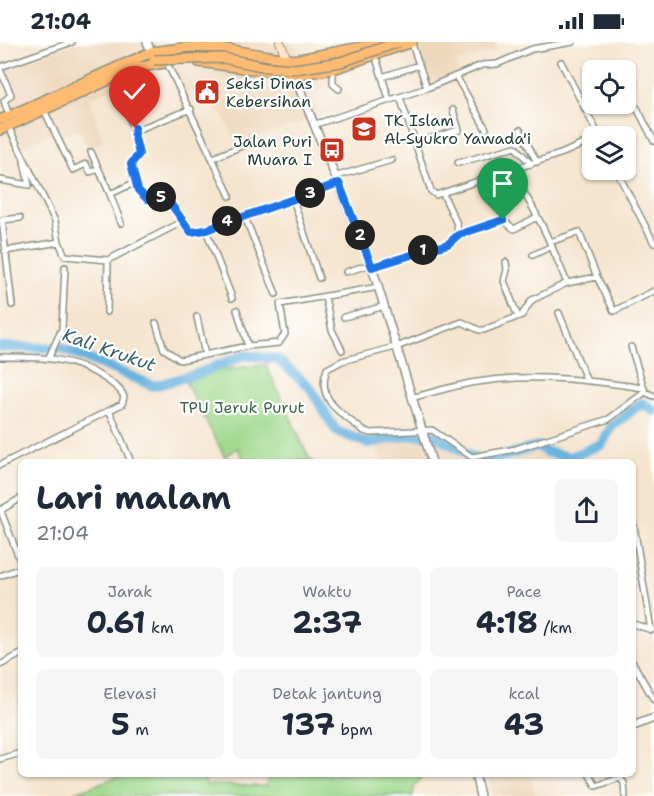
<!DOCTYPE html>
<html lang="id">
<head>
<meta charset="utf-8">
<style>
	:root { --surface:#fff; --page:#f6f6f7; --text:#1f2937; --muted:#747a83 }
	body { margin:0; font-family:"Shantell Sans",sans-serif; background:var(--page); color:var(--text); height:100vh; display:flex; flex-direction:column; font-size:22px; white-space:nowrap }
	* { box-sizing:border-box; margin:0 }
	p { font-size:20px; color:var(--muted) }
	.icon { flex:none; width:33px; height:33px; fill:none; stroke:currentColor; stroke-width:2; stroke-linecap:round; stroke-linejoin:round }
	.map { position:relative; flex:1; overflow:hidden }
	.drawer { position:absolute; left:18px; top:417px; width:618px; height:318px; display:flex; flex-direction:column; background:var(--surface); border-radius:9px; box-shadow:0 2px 4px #0004 }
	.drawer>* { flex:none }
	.fabs { position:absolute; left:582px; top:18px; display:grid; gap:12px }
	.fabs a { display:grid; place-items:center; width:54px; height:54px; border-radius:9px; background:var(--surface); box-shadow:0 2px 4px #0004; font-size:30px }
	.pin { position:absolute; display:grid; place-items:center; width:51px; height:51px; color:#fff; margin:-62px -26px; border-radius:50% 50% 50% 0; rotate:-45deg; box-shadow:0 0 6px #0007 }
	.pin .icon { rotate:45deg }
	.km { position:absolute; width:30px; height:30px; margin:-15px; border-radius:50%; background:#222; color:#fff; font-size:16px; line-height:30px; text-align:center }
	.round { display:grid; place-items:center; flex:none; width:63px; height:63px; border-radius:9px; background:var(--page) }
	.headline { display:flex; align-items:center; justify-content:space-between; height:102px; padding:0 18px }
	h1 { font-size:33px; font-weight:700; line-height:45px }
	.metrics { display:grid; grid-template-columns:repeat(3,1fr); gap:9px; height:102px; padding:6px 18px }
	.metrics div { display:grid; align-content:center; border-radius:9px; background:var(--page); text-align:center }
	.metrics b { font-size:30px; font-weight:700 }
	.metrics small { font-size:16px; font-weight:400 }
	.metrics p { font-size:16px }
	.status { display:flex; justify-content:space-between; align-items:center; height:42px; padding:0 30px; background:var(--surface); direction:ltr }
	.status svg { height:16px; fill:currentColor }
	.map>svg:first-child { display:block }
	.built { fill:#eed7bb }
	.green { fill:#9fd88b; stroke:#5f8a60; stroke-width:1.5 }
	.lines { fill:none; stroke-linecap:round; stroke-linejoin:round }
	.river { stroke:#67b3e0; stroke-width:10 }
	.minor-casing { stroke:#8a9182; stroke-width:8 }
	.tertiary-casing { stroke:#8a9182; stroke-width:10 }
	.secondary-casing { stroke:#8a9182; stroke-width:10 }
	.primary-casing { stroke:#8a9182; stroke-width:12 }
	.minor { stroke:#fff; stroke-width:5 }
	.tertiary { stroke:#fff; stroke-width:7 }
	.secondary { stroke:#ffe4c6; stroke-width:8 }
	.primary { stroke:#ffbb71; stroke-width:9 }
	.primary-bridge-casing { stroke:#8a9182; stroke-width:12; stroke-linecap:butt }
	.primary-bridge { stroke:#ffbb71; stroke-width:9 }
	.route-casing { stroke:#fff; stroke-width:12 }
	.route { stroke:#1a73e8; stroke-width:8 }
	.labels { text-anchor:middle; stroke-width:4.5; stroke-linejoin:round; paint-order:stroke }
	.poi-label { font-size:16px; fill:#1f3d34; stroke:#fff; text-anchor:start }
	.park-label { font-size:16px; fill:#3f644a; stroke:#fff }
	.water-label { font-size:18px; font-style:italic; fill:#356068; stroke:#fff }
</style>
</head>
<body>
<div class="status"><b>21:04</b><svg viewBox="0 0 49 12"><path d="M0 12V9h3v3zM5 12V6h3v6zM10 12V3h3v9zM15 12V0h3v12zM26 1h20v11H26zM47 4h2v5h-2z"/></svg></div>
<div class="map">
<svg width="654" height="754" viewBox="0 0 654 754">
	<rect width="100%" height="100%" fill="#fff"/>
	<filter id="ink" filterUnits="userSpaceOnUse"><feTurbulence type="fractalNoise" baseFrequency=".0167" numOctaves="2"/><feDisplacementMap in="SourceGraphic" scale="12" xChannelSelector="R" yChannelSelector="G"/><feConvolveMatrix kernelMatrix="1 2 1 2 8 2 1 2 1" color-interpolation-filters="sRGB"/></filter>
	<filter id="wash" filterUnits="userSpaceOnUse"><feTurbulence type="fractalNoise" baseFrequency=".008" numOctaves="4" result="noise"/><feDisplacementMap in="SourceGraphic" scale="24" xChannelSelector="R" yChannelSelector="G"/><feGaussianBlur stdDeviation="1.35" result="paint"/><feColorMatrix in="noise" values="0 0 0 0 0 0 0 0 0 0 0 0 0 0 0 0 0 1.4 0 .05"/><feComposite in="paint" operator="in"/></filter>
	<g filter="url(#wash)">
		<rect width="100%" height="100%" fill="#f5e5cf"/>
		<!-- built -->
		<path class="built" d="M77 0H293L299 12 325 13 360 0H496V8L455 21 459 32 431 41 419 2 340 29 353 64 266 92 238 105 223 72 216 71 217 38 187 52 173 27 149 31 90 56 103 100 88 106 78 88 62 94 58 88 23 105 14 90 0 95V74L8 71 5 59 12 56 3 27Z
			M448 395 480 417 548 409 550 420H382L376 402Z
			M488 732H531L535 754H493Z"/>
		<!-- green -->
		<path class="green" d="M266 323 309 416 313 420H245L238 406 225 415 186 341 205 329Z
			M125 732H204L206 743 266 744 270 732H424L414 745 413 754H65Z"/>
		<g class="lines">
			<!-- river -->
			<path class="river" d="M0 305 61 306 154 344 200 331 244 313 277 317 309 344 336 389 368 401 411 393 437 394 480 420
				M485 420 538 404 546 410 570 415 602 402 612 384 642 361 654 369"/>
		</g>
	</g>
	<g filter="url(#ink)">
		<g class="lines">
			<!-- minor casing -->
			<g class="minor-casing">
				<path id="minor" d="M412 2 427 46
					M377 19 389 57
					M561 20 599 94
					M167 21 230 154
					M0 25 72 0
					M0 27 11 53 4 59 9 74
					M333 27V42L339 47
					M116 35 134 89
					M382 35 419 23
					M457 36 486 87
					M400 55 431 149 436 153 563 111 592 98
					M626 57 637 66 654 99
					M191 67 134 89 139 112 131 122 134 141 143 154 152 157 165 154 191 190 206 188 339 141
					M44 68 73 128 86 122 90 130 99 127
					M586 69 601 62
					M316 82 427 46 482 23 497 22 532 7 573 0
					M8 84 55 179 59 200 65 214 108 218 182 180
					M520 88 537 120
					M415 101 459 88 453 68
					M91 110 110 152
					M213 116 251 100
					M458 121 515 105 531 122
					M616 128 654 201
					M509 129C535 163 551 202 567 241
					M337 134 392 118
					M0 138 29 143 24 120
					M443 152 457 182 458 193
					M293 157 319 236
					M244 173 276 252
					M121 181 110 152 134 141
					M206 188 232 256
					M550 200 579 190 597 235
					M5 209 59 200
					M533 213 552 204
					M506 220 507 228 504 239 518 275
					M372 225 448 202 458 193 503 178 514 187 537 175
					M346 230 371 222
					M325 255 332 288 342 308
					M12 263 2 178 20 176
					M237 268 248 304
					M107 270 108 218
					M559 271 586 337
					M197 275 205 313
					M344 275 385 264
					M156 281 164 307 180 318 248 304 279 301 285 292 280 262 379 245
					M631 305 645 350 654 354
					M0 315C39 315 70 314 104 336 111 341 121 346 124 355L122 362 0 423
					M49 315 62 287 65 225
					M645 350 609 377 516 407 472 415 432 388 371 391 364 389C342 372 315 358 327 327L342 319 399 304 462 280 479 288H484L522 273 532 258 567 241 597 235 614 269 654 249
					M414 355C435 350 456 343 477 340 533 331 589 338 643 346
					M110 370 131 420
					M0 467 21 521
					M1 468 21 456
					M634 484 651 588
					M0 534 21 526
					M633 582 652 588
					M633 621 654 658
					M0 623 21 612
					M21 657 19 658 21 664
					M0 717 21 711
					M589 732 596 744 620 736 624 741 625 754"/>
			</g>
			<!-- tertiary casing -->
			<g class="tertiary-casing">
				<path id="tertiary" d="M147 0 151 10
					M294 33 372 225 432 420
					M633 684 654 676
					M475 732 480 754"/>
			</g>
			<!-- secondary casing -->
			<g class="secondary-casing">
				<path id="secondary" d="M280 0 288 20"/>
			</g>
			<!-- primary casing -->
			<g class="primary-casing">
				<path id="primary" d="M199 20 294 33 333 27 412 0
					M0 78 151 10 190 5 225 7 294 18 382 1
					M0 88 135 26 164 21"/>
			</g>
			<!-- minor -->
			<use href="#minor" class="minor"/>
			<!-- tertiary -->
			<use href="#tertiary" class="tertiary"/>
			<!-- secondary -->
			<use href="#secondary" class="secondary"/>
			<!-- primary -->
			<use href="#primary" class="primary"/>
			<!-- primary-bridge casing -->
			<g class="primary-bridge-casing">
				<path id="primary-bridge" d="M154 18 223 16 266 25 295 27 341 20 399 0"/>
			</g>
			<!-- primary-bridge -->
			<use href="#primary-bridge" class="primary-bridge"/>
		</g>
	</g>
	<g class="lines" filter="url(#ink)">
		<!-- route casing -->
		<g class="route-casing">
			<path id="route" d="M135 86 134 92 139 112 131 122 138 148 147 157 165 154 191 190 206 188 339 141 372 225 448 202 458 193 503 178"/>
		</g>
		<!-- route -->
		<use href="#route" class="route"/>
	</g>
	<!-- icons -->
	<defs>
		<g id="civic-square" transform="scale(1.35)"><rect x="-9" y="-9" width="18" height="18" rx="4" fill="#c8321e" stroke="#fff"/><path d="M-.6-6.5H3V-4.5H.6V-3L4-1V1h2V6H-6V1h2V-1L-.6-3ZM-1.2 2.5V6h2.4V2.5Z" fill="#fff"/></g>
		<g id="school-square" transform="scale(1.35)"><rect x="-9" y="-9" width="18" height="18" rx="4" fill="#c8321e" stroke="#fff"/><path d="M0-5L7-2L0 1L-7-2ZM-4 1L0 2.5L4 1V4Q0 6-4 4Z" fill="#fff"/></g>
		<g id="bus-square" transform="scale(1.35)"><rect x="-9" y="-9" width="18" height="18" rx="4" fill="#c8321e" stroke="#fff"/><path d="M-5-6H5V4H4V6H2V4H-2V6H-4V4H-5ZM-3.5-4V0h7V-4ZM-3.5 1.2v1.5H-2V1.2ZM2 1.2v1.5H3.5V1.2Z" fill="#fff"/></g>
	</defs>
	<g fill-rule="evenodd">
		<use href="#civic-square" x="207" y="50"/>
		<use href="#school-square" x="364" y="87"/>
		<use href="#bus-square" x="332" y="108"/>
	</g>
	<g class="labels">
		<!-- poi labels -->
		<g class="poi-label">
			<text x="226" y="47">Seksi Dinas<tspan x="226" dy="18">Kebersihan</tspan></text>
			<text x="384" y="84">TK Islam<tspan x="384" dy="18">Al-Syukro Yawada'i</tspan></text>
			<text x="312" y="105" text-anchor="end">Jalan Puri<tspan x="312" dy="18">Muara I</tspan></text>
		</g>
		<!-- park labels -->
		<g class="park-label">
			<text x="242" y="371">TPU Jeruk Purut</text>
		</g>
		<!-- water labels -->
		<g class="water-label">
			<text transform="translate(109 308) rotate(19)" y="6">Kali Krukut</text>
		</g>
	</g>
</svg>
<div class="fabs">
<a><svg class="icon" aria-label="locate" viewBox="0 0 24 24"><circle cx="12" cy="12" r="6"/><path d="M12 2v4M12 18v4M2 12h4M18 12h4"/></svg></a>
<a><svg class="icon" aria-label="layers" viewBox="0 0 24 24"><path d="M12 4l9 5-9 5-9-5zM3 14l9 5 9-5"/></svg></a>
</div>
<div class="pin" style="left:503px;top:178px;background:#1e9e55"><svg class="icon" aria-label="arrive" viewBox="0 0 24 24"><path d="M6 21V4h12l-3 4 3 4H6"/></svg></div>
<div class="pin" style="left:135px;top:86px;background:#d93025"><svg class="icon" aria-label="check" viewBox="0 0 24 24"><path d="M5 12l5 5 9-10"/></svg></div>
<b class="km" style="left:423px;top:208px">1</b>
<b class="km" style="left:360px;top:193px">2</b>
<b class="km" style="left:310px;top:151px">3</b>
<b class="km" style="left:227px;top:179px">4</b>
<b class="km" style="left:161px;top:155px">5</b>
<section class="drawer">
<div class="headline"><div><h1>Lari malam</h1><p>21:04</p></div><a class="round"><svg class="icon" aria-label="share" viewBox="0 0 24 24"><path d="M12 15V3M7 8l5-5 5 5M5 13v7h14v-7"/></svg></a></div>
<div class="metrics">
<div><p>Jarak</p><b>0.61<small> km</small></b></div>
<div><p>Waktu</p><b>2:37</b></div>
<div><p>Pace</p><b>4:18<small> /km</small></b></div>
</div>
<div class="metrics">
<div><p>Elevasi</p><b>5<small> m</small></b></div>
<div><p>Detak jantung</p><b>137<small> bpm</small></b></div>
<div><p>kcal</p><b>43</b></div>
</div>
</section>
</div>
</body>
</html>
